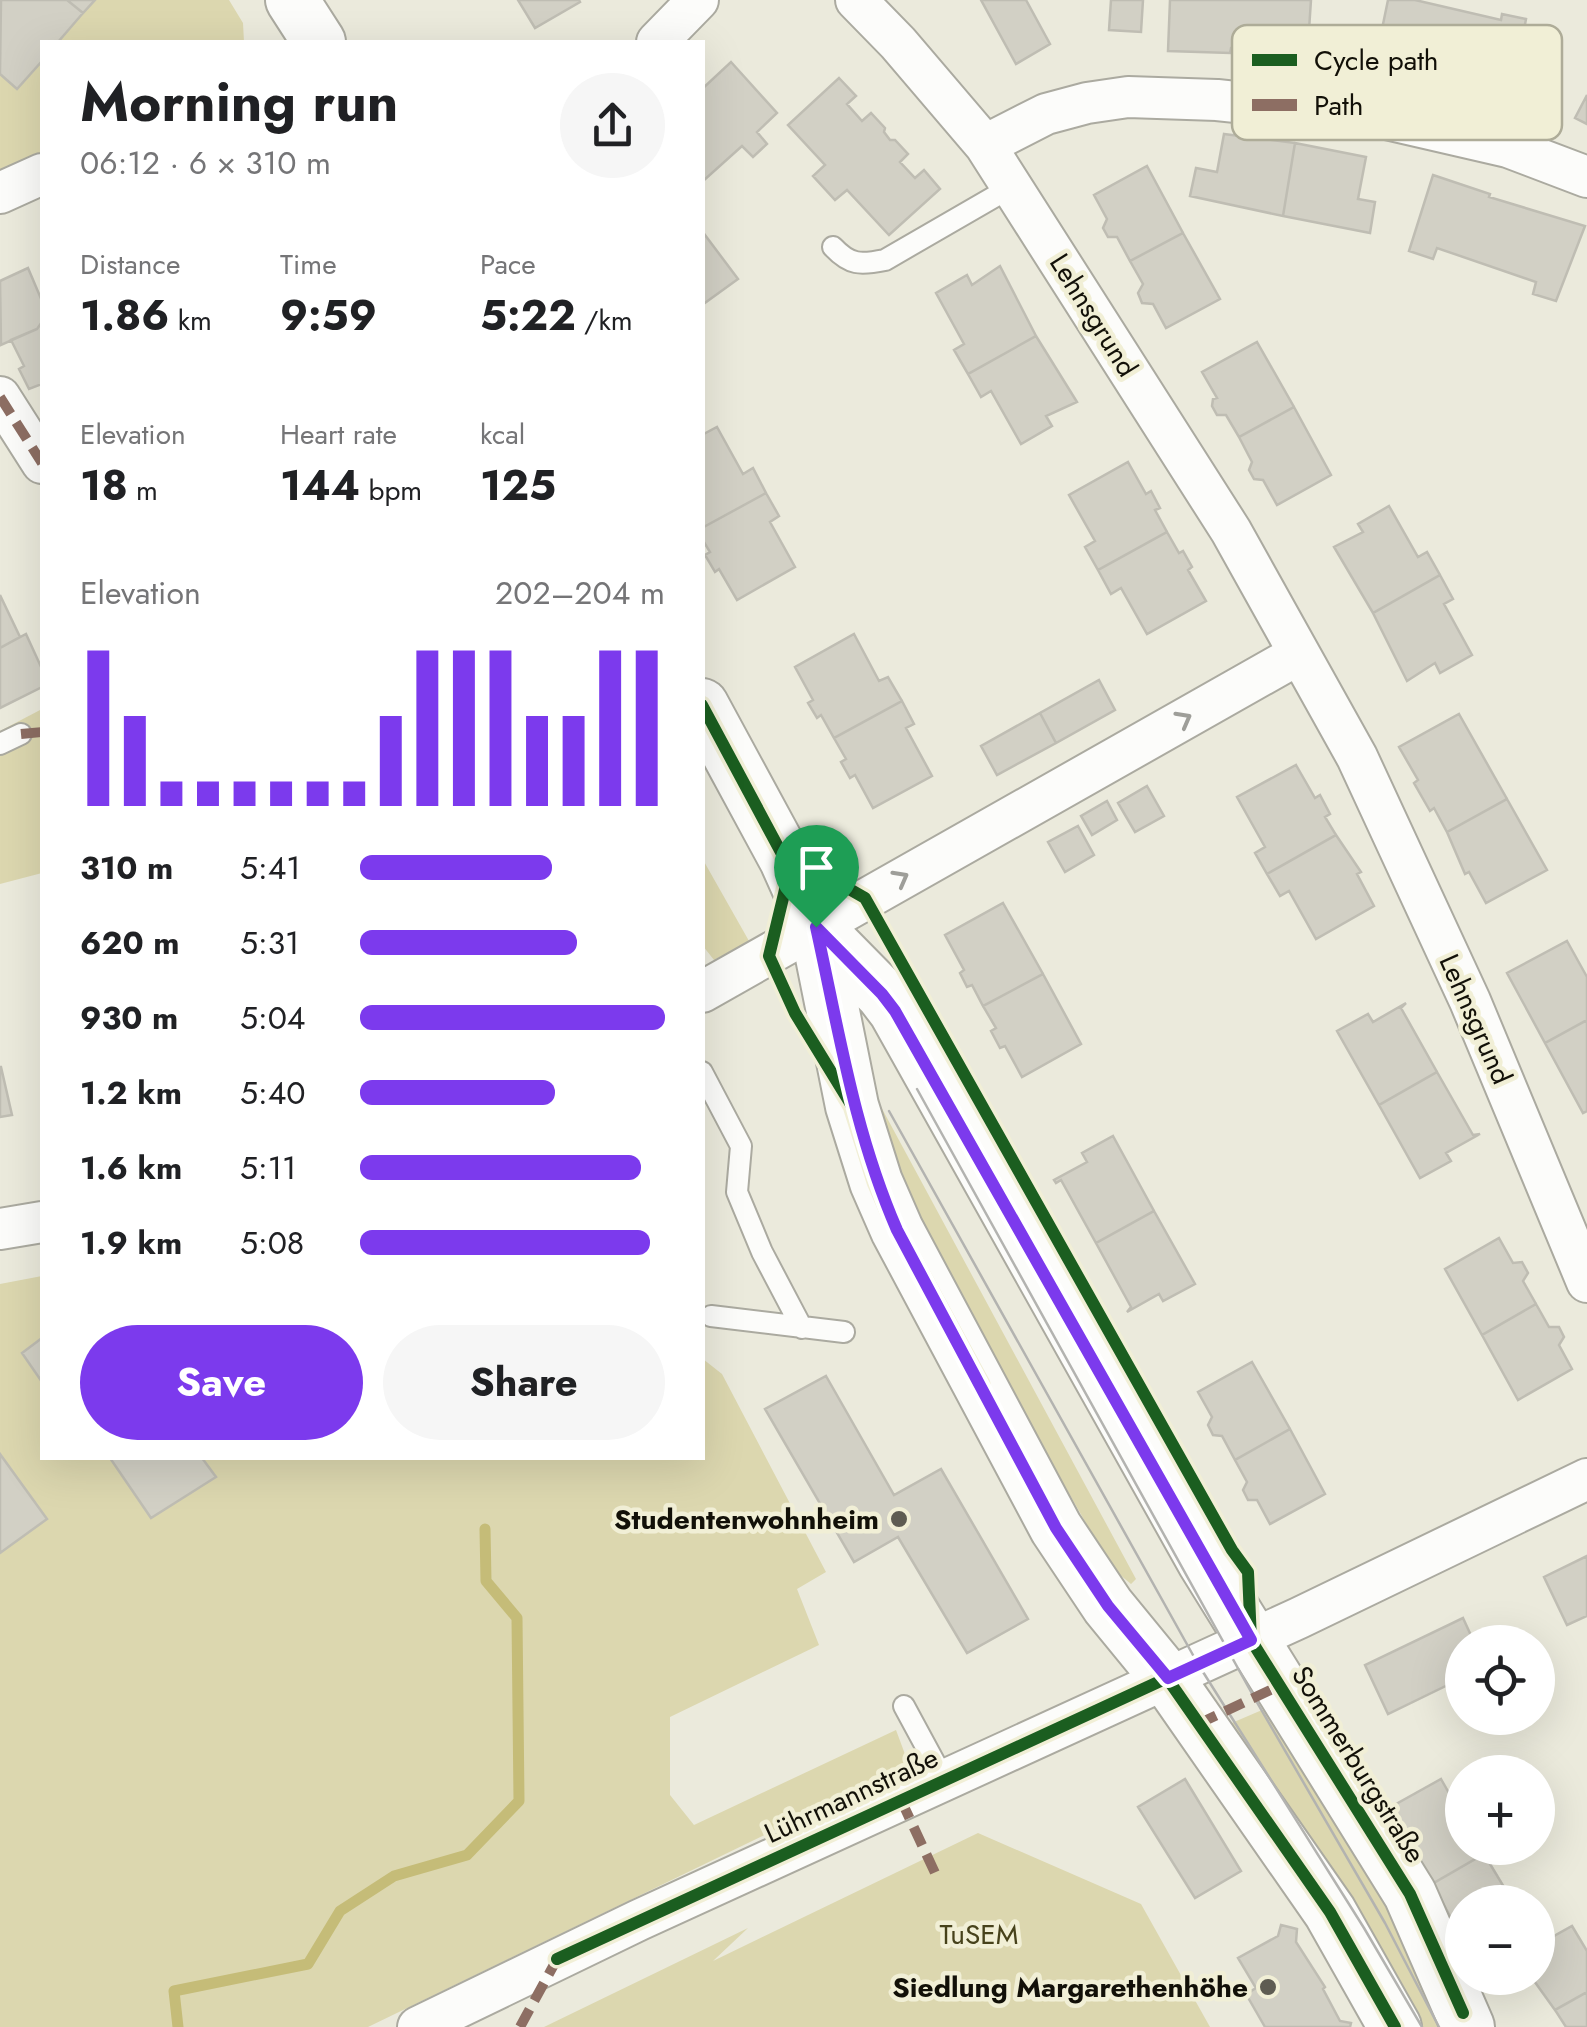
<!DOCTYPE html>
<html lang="en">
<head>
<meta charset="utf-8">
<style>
	:root { --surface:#fff; --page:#f6f6f6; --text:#202124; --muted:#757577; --accent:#7c3aed }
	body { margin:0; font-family:Jost,sans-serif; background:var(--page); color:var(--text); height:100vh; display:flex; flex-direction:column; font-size:38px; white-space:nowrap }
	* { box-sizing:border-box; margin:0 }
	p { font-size:32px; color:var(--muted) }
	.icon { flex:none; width:55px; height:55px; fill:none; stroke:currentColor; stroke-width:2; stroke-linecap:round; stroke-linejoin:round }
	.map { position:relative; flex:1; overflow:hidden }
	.drawer { position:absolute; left:40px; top:40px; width:665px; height:1420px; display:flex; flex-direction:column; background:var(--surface); border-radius:0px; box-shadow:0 10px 40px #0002 }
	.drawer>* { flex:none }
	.buttons { position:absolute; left:1445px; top:1625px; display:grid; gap:20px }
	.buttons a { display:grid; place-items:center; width:110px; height:110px; border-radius:50%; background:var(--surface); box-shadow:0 10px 40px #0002; font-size:50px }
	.pin { position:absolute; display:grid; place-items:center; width:85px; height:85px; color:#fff; margin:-102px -42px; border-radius:50% 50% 50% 0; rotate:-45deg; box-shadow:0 0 10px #0007 }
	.pin .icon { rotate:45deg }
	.round { display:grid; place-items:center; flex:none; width:105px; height:105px; border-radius:52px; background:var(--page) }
	.summary { display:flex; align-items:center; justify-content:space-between; height:170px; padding:0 40px }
	h1 { font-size:55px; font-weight:700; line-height:75px }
	.figures { display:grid; grid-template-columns:repeat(3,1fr); gap:15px; height:170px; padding:10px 40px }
	.figures div { display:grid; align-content:center }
	.figures b { font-size:42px; font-weight:700 }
	.figures small { font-size:28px; font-weight:400 }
	.figures p { font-size:28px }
	.chart { height:280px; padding:20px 40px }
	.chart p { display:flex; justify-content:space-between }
	.chart svg { width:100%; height:180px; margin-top:10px; stroke:var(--accent); stroke-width:6 }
	.action { display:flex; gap:20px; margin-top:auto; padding:20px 40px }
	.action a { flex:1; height:115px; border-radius:60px; background:var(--accent); color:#fff; font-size:40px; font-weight:700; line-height:115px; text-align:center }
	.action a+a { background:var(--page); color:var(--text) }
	ul { padding:0 40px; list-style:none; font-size:32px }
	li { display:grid; grid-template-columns:160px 120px 1fr; align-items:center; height:75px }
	li i { height:25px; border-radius:12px; background:var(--accent) }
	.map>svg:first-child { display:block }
	.green { fill:#dcd7af }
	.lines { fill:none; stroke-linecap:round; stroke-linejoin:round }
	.stream { stroke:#c5bc78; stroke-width:11 }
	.building { fill:#d2d0c5; stroke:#bfbdb3; stroke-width:2.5 }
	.service-casing { stroke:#abaaa0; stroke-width:24 }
	.minor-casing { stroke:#abaaa0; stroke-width:44 }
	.tertiary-casing { stroke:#abaaa0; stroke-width:56 }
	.service { stroke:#fcfcfa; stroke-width:20 }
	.minor { stroke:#fcfcfa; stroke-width:40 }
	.tertiary { stroke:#fcfcfa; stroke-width:52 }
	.tram { stroke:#b3b3b0; stroke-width:2.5 }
	.quiet { stroke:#8d6e63; stroke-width:10; stroke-dasharray:20 10; stroke-linecap:butt }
	.cycleway-casing { stroke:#f1efd6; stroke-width:19 }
	.cycleway { stroke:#1b5e20; stroke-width:12 }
	.oneway { stroke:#9e9e99 }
	.route-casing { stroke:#fff; stroke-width:20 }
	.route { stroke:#7c3aed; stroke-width:12 }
	.poi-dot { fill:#5e5c52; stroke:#f1efd6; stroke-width:4 }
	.labels { text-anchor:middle; stroke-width:9; stroke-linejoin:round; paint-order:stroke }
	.street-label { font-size:28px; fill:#121008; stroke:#f1efd6 }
	.poi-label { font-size:28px; font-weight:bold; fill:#121008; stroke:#f1efd6; text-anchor:end }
	.park-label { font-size:28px; fill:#47421b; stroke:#f1efd6 }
	.key { fill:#f1efd6; stroke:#aeac98; stroke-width:2.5 }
	.key-label { font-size:28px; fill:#121008 }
</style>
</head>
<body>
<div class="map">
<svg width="1587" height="2027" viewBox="0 0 1587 2027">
	<rect width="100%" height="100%" fill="#ebeadc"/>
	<!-- green -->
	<path class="green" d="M0 0H229L243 23 244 42H42V159L0 179Z
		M42 709V873L0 884V731Z
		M702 858 749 941 714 960 703 946Z
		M880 1105 1136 1579 1131 1584 1119 1574 1103 1553 969 1318 869 1113Z
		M42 1276V1458H702L703 1359 722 1374 826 1572 797 1589 819 1645 670 1717V1795L694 1825 896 1730 909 1765 368 2027H0V1284Z
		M1274 1705 1454 2027H1409L1220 1728Z
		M978 1833 1141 1904 1210 2027H544L748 1928 713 1961Z"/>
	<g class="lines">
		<!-- stream -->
		<path class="stream" d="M178 2027 174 1991 308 1964 340 1911 394 1876 467 1855 519 1801 517 1618 486 1581 485 1529"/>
	</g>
	<!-- building -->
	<path class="building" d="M1 0H67L83 13 58 42H42V61L17 89 0 74Z
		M67 0H95L83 13Z
		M518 0H579L580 2 535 28Z
		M981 0H1026L1050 44 1016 64Z
		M1111 0H1143L1141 32 1109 30Z
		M1170 0H1311L1307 60 1245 54V49L1231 48 1230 53 1168 51Z
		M1388 0H1415L1501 20 1502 14 1526 19 1512 95 1453 78 1375 63Z
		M731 62 777 113 757 132 767 144 753 157 742 146 702 182V89Z
		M839 78 856 96 847 104 862 121 871 113 885 128 884 132 890 140H895L908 154 900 162 915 178 924 170 940 189 889 235 847 190 835 200 813 176 825 165 788 125Z
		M1587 95V124L1575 118Z
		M1224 134 1295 143 1283 216 1190 196 1196 168 1217 172Z
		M1295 143 1366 157 1358 199 1375 202 1370 233 1283 216Z
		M1147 166 1183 233 1130 261 1117 237H1108L1103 228 1107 219 1094 195Z
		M1433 175 1490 194 1489 197 1585 226 1556 301 1533 294 1536 282 1437 248 1433 259 1409 251Z
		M702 231 738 279 702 305Z
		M1183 233 1220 299 1166 328 1153 304 1142 303 1138 293 1143 284 1130 261Z
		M1000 266 1036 336 968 374 954 350 964 344 936 293 967 275 972 285Z
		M28 268 42 301V322L37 329 1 345 0 281Z
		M42 322V384L29 389 19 369 24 366 11 340 37 329Z
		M1036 336 1077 402 1046 416 1052 426 1021 444 991 391 981 397 968 374Z
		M1257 342 1294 407 1239 437 1226 415H1217L1212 406 1213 399 1217 398 1202 372Z
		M1294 407 1331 475 1277 505 1263 480 1254 479 1249 470 1252 462 1239 437Z
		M717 427 743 474 753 468 766 493 702 528V435Z
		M1128 462 1146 494 1151 491 1160 508 1155 510 1167 532 1098 570 1085 547 1095 541 1069 495Z
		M766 493 779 516 770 522 795 567 737 600 719 569 715 572 705 555 710 552 702 539V528Z
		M1389 506 1418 557 1427 552 1440 575 1373 613 1334 547 1363 532 1358 524Z
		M1167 532 1179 553 1183 551 1192 567 1188 570 1206 601 1147 634 1121 588 1111 594 1098 570Z
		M1440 575 1453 599 1444 604 1472 655 1440 673 1435 663 1407 681 1373 613Z
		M0 595 20 637 0 648Z
		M26 634 42 669V687L0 708V648Z
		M854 634 879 681 888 677 902 701 834 738 821 715 817 718 808 703 813 700 795 667Z
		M1099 680 1115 710 1056 743 1040 713Z
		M902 701 914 724 906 728 932 776 873 808 855 775 850 778 841 762 846 759 834 738Z
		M1040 713 1056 743 997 775 981 746Z
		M1459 714 1507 799 1447 832 1434 808 1430 811 1414 783 1418 780 1399 747Z
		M1296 765 1315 798 1320 795 1330 814 1325 817 1336 835 1267 874 1255 853 1265 847 1237 797Z
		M1147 786 1164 816 1135 832 1118 803Z
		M1507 799 1547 870 1486 903 1469 872 1465 874 1447 832Z
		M1107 801 1117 820 1092 835 1081 816Z
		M1078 826 1094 855 1065 872 1048 842Z
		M1336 835 1361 872 1357 874 1374 906 1316 939 1289 891 1280 896 1267 874Z
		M1003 903 1043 974 983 1006 972 985 967 987 960 973 964 970 945 935Z
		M1567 941 1587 977V1020L1545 1043 1507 973Z
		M1043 974 1081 1044 1022 1077 1005 1046 1000 1048 991 1031 996 1028 983 1006Z
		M1406 1003 1401 1008 1437 1072 1379 1105 1337 1031 1368 1014 1373 1022Z
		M1587 1020V1111L1583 1113 1545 1043Z
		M1 1067 12 1115 0 1117V1067Z
		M1437 1072 1473 1135 1480 1134 1446 1153 1451 1161 1420 1178 1379 1105Z
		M1113 1136 1154 1211 1096 1243 1061 1180 1056 1183 1054 1180 1087 1162 1082 1153Z
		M1154 1211 1195 1284 1163 1301 1159 1294 1127 1312 1131 1307 1096 1243Z
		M1499 1238 1513 1263 1522 1262 1528 1273 1523 1281 1536 1304 1482 1335 1445 1269Z
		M1536 1304 1549 1327H1559L1564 1337 1559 1345 1572 1369 1518 1400 1482 1335Z
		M42 1338V1382L22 1353Z
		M1252 1362 1290 1429 1235 1460 1222 1436 1213 1435 1208 1425 1212 1417 1198 1392Z
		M826 1376 894 1495 941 1469 1028 1619 967 1653 898 1537 854 1562 765 1409Z
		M1290 1429 1325 1494 1270 1524 1257 1500H1248L1243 1490 1247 1482 1235 1460Z
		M0 1454 47 1519 0 1553Z
		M110 1458H202L216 1477 151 1518Z
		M1587 1556V1616L1567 1625 1544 1577Z
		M1463 1618 1474 1642H1462V1678L1388 1714 1365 1665Z
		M1185 1779 1241 1871 1195 1898 1138 1807Z
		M1441 1779 1462 1816V1848H1481L1484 1854 1432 1884 1389 1808Z
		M1484 1854 1513 1902H1462V1937L1432 1884Z
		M1281 1925 1297 1929 1296 1942 1325 1987 1323 1989 1340 2021 1351 2023 1350 2027H1265L1246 1994 1256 1988 1238 1958 1278 1936Z
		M1572 1926 1587 1951V1992L1555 2010 1532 1978H1538V1945Z
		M1587 1992V2027H1566L1555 2010Z"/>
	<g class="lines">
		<!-- service casing -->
		<g class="service-casing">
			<path id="service" d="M833 247C850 265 860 265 885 260L1013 186
				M0 744 21 734
				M702 1072 741 1146 737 1192 762 1252 802 1328
				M711 1316 844 1332
				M904 1706 944 1780"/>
		</g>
		<!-- minor casing -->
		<g class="minor-casing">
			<path id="minor" d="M856 0 898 43 985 145 1231 531 1357 757 1470 1001 1587 1282
				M657 42 698 0
				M985 145 1046 114 1087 103 1128 97 1217 100 1378 117 1508 147 1587 177
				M0 193 42 174
				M0 397 42 463
				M702 992 1299 654
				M0 1229 42 1222
				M418 2027 639 1920 1299 1618 1587 1479"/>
		</g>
		<!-- tertiary casing -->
		<g class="tertiary-casing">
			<path id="tertiary" d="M292 0 319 42
				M702 705 786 860 816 927 852 1106 876 1182 897 1230 1056 1528 1108 1606 1167 1678 1330 1912 1395 2027
				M816 927 882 994 895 1011 1204 1562 1410 1894 1468 2027"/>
		</g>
		<!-- service -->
		<use href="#service" class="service"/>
		<!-- minor -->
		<use href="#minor" class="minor"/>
		<!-- tertiary -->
		<use href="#tertiary" class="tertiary"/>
		<!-- tram -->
		<path class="tram" d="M917 1089 1255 1699 1385 1923 1439 2027
			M889 1111 1198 1664 1364 1928 1422 2027"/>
		<!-- quiet -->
		<path class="quiet" d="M0 397 42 463
			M21 734 42 732
			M1198 1724 1281 1685
			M901 1800 936 1875
			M520 2027 557 1959"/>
		<!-- cycleway casing -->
		<g class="cycleway-casing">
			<path id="cycleway" d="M702 705 790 869 769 956 795 1013 852 1106 876 1182 897 1230 981 1384
				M781 850 865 898 1232 1550 1248 1572 1251 1640 1410 1894 1463 2013
				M557 1959 1167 1678 1330 1912 1395 2027"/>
		</g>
		<!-- cycleway -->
		<use href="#cycleway" class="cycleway"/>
	</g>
	<!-- one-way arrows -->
	<defs><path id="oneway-chevron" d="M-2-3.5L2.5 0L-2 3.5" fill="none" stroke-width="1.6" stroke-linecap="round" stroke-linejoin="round" transform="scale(2.5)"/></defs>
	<g class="oneway">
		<use href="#oneway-chevron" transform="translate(1184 719) rotate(-29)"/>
		<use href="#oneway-chevron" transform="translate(901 878) rotate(-29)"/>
	</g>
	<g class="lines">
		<!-- route casing -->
		<g class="route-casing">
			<path id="route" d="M816 927 882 994 895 1011 1251 1640 1168 1678 1108 1606 1056 1528 897 1230C854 1131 839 1031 816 927Z"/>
		</g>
		<!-- route -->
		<use href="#route" class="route"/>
	</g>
	<!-- markers -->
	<g class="poi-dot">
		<circle cx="899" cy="1519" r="10"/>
		<circle cx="1268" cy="1987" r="10"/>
	</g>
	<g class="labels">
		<!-- street labels -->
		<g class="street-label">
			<text transform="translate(1094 315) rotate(58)" y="10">Lehnsgrund</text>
			<text transform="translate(1476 1019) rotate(66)" y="10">Lehnsgrund</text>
			<text transform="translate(1359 1764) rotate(58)" y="10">Sommerburgstraße</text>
			<text transform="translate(851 1795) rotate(-25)" y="10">Lührmannstraße</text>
		</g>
		<!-- poi labels -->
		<g class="poi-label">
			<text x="879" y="1529">Studentenwohnheim</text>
			<text x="1248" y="1997">Siedlung Margarethenhöhe</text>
		</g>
		<!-- park labels -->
		<g class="park-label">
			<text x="979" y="1944">TuSEM</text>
		</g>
	</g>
	<!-- legend -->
	<rect x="1232" y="25" width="330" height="115" rx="15" class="key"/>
	<rect x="1252" y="54" width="45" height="12" fill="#1b5e20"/>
	<rect x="1252" y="99" width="45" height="12" fill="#8d6e63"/>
	<g class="key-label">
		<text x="1314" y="70">Cycle path</text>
		<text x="1314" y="115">Path</text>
	</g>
</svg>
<div class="buttons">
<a><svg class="icon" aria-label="locate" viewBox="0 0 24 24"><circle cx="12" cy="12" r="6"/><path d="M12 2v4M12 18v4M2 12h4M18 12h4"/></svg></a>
<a>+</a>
<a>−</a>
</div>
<div class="pin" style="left:816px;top:927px;background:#1e9e55"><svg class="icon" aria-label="arrive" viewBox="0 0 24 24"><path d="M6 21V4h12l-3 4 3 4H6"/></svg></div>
<section class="drawer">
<div class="summary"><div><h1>Morning run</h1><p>06:12 · 6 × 310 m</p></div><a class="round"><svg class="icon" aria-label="share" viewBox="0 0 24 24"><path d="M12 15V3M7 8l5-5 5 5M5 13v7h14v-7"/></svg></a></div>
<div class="figures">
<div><p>Distance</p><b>1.86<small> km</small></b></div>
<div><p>Time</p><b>9:59</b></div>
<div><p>Pace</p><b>5:22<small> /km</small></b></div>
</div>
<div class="figures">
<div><p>Elevation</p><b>18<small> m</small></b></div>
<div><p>Heart rate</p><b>144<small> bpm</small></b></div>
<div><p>kcal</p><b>125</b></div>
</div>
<div class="chart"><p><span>Elevation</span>202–204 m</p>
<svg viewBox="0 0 160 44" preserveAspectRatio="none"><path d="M5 44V6M15 44V22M25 44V38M35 44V38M45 44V38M55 44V38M65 44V38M75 44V38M85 44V22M95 44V6M105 44V6M115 44V6M125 44V22M135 44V22M145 44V6M155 44V6"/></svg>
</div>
<ul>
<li><b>310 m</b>5:41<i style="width:63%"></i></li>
<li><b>620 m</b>5:31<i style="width:71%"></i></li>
<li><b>930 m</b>5:04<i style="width:100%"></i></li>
<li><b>1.2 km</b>5:40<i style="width:64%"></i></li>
<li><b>1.6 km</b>5:11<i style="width:92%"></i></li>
<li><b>1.9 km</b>5:08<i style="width:95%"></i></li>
</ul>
<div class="action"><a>Save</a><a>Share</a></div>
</section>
</div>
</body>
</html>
